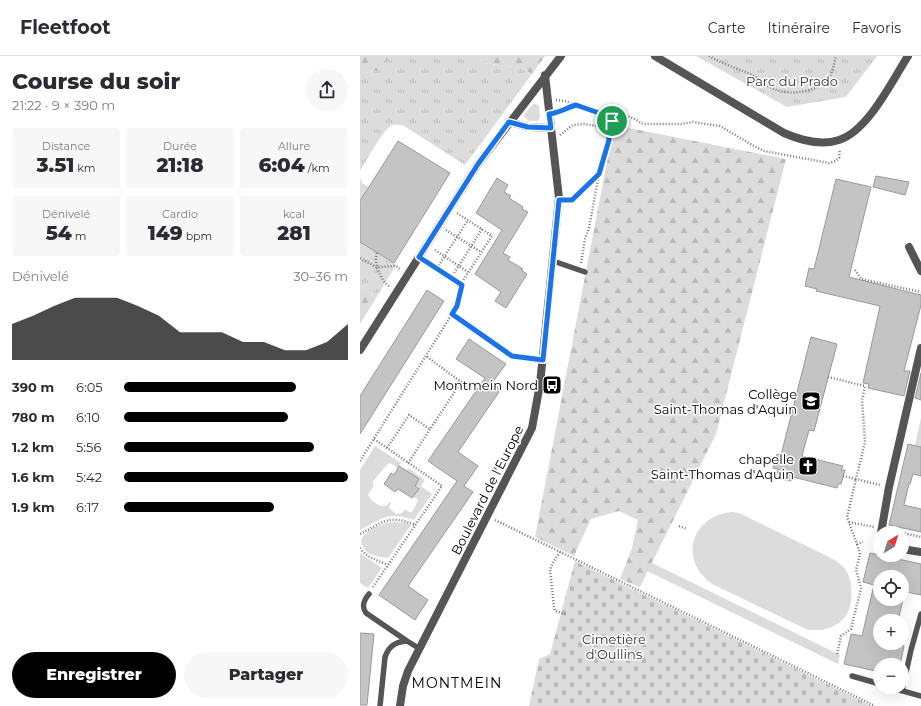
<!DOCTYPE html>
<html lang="fr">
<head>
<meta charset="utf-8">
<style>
	:root { --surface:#fff; --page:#f7f7f7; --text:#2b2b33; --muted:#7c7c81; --line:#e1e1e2; --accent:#000 }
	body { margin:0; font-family:Montserrat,sans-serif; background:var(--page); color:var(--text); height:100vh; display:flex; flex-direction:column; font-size:15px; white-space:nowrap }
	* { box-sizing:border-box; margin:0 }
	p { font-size:13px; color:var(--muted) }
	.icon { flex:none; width:22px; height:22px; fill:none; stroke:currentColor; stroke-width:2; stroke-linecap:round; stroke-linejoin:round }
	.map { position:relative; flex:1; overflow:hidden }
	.sheet { display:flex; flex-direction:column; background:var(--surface); width:360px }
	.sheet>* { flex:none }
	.needle { width:26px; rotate:38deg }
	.fabs { position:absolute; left:513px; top:470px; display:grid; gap:8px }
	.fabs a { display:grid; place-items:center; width:36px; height:36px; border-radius:50%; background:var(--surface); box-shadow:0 4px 16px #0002; font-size:20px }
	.pin { position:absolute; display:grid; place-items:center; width:34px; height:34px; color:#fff; margin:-17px; border:2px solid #fff; border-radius:50%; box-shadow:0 1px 4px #0007 }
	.round { display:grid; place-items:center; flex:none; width:42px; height:42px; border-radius:21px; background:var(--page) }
	.headline { display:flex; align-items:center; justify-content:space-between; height:68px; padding:0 12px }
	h1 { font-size:22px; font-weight:800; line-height:30px }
	.figures { display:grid; grid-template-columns:repeat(3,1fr); gap:6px; height:68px; padding:4px 12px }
	.figures div { display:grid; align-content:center; border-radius:4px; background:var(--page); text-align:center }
	.figures b { font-size:20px; font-weight:800 }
	.figures small { font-size:11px; font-weight:400 }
	.figures p { font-size:11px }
	.chart { height:112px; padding:8px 12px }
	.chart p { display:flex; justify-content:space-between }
	.chart svg { width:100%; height:72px; margin-top:4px; fill:var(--accent); opacity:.7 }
	.primary-button { display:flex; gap:8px; margin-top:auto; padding:8px 12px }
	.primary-button a { flex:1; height:46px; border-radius:24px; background:var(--accent); color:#fff; font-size:16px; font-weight:800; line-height:46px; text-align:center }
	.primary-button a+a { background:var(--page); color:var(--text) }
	ul { padding:0 12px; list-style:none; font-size:13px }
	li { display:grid; grid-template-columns:64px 48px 1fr; align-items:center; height:30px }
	li i { height:10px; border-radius:5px; background:var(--accent) }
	header { display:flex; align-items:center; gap:24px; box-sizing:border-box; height:56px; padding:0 20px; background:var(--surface); border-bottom:1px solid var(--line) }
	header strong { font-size:19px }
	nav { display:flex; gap:22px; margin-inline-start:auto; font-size:14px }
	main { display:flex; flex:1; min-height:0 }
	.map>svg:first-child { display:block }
	.green { fill:#dcdcdc }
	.forest { fill:url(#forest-firs) }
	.cemetery { fill:url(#cemetery-stones) }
	.park { fill:url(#park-tufts) }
	.building { fill:#c4c4c4; stroke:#999 }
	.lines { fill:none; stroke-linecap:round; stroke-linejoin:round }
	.path { stroke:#777; stroke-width:2.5; stroke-dasharray:1 2; stroke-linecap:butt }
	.service { stroke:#555; stroke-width:5.5 }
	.minor { stroke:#555; stroke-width:8 }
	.route-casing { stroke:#fff; stroke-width:8 }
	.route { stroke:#1a73e8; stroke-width:5 }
	.labels { text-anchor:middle; stroke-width:3; stroke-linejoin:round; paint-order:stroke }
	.park-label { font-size:13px; fill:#333; stroke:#fff }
	.poi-label { font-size:13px; fill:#000; stroke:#fff; text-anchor:end }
	.street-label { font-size:13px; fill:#000; stroke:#fff }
	.neighbourhood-label { font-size:14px; letter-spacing:1px; fill:#000; stroke:#fff }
</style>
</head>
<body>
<header>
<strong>Fleetfoot</strong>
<nav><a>Carte</a><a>Itinéraire</a><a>Favoris</a></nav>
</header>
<main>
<section class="sheet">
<div class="headline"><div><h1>Course du soir</h1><p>21:22 · 9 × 390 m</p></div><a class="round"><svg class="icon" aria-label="share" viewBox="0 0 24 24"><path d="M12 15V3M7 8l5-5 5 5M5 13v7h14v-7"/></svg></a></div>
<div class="figures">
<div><p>Distance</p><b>3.51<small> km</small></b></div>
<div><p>Durée</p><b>21:18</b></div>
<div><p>Allure</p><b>6:04<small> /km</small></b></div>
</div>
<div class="figures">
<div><p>Dénivelé</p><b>54<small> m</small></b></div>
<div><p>Cardio</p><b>149<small> bpm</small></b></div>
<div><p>kcal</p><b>281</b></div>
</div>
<div class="chart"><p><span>Dénivelé</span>30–36 m</p>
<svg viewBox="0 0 160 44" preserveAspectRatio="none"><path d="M0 44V22L10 17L20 11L30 6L40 6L50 6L60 11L70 17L80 27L90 27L100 27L110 33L120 33L130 38L140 38L150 33L160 22V44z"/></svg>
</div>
<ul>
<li><b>390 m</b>6:05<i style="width:77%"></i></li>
<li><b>780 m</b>6:10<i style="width:73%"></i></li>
<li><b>1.2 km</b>5:56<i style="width:85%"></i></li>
<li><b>1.6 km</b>5:42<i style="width:100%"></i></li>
<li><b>1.9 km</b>6:17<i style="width:67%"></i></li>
</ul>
<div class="primary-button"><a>Enregistrer</a><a>Partager</a></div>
</section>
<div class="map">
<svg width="561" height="650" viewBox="0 0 561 650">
	<defs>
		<pattern id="forest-firs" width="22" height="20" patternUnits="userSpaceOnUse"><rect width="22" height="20" fill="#dcdcdc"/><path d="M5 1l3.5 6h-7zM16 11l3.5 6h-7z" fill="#bbb"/></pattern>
		<pattern id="cemetery-stones" width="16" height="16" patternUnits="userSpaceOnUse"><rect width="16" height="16" fill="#dcdcdc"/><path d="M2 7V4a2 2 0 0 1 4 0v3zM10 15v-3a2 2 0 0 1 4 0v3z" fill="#bbb"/></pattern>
		<pattern id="park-tufts" width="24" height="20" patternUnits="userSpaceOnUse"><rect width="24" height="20" fill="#dcdcdc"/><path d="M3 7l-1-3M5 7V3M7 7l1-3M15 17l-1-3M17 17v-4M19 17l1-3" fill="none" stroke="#bbb"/></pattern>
	</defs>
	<rect width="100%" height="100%" fill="#fff"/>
	<!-- green -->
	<path class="green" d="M173 48H176L179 50 180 61 178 65H169L164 61V59Z
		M561 362V391L555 389Z
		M15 390 41 407 38 412 30 407 28 408 13 425V431L8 439C12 445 18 451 26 450L30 446 31 447 29 452 36 458H41L45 453 49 456H52L56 449 58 444 53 440 59 433 54 429 44 417 48 412 65 424 61 430 72 438 54 464C27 455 22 463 0 474V414Z
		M372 456 379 457 385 460 473 503C477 506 482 508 485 513 494 524 494 553 483 563 474 573 459 576 446 573L352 528C318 504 331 460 372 456Z
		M34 466 48 467 51 469 28 502C16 500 2 499 1 483 9 472 21 467 34 466Z
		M0 497 22 512 8 532 0 527Z
		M288 505 480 599 478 608 283 513Z"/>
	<!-- forest -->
	<path class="forest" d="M0 0H31L18 15 1 17 0 20Z
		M118 0H185L172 18 161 12 123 7Z
		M254 69 426 103 356 378 280 531 260 523 272 492 278 464 259 455 231 463 214 500 175 481Z
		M0 229 16 242 0 268Z"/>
	<!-- cemetery -->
	<path class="cemetery" d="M215 505 512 650H169L179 603 190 598Z"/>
	<!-- park -->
	<path class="park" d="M31 0H118L123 7 161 12 172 18 105 109 44 70C40 69 35 68 31 70 23 74 6 106 0 115V20L1 17 18 15Z
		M336 0H517L486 41 427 51Z
		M0 122 2 127 9 131 0 145Z
		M0 186 36 209 16 242 0 229Z"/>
	<!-- building -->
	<path class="building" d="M38 85 90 117 34 207 0 186V145Z
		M516 120 549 126 545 139 513 131Z
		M137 122 148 129 144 136 151 140 149 142 163 151 162 153 168 156 143 197 150 201 148 204 163 213 161 214 167 218 146 252 135 245 141 236 115 218 142 174 116 157Z
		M476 123 511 131 489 221 561 239V249L544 315H550L544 340 508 332 509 328 503 327 520 250 456 235 457 233 445 230 449 212 454 213Z
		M67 234 84 245 0 378V340Z
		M451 281 477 288 454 375 449 374 442 400 483 410 481 414H485L481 428H478L477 432 437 422 432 421 431 425 420 423 421 418 417 417 418 413 413 412 417 398 421 399Z
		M109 283 146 308 132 327 141 333 98 396 118 410 104 430 113 436 48 530 68 544 55 564 19 539 97 425 68 405 125 322 96 303Z
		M561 317V344L555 342Z
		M548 388 561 391V420L553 418 550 428H549L544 449 561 453V476L529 469Z
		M39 410 59 423 55 430 59 433 52 442 38 433 35 436 24 428 31 417 34 419Z
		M510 497 561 508V539L542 535V521H520V543H543L538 565H520V587H531L544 590 540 609H520V616L484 608 491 578 502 580 514 529 503 526Z
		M0 577 14 578 7 649H0Z"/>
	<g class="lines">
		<!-- path -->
		<path class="path" d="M349 0C361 7 375 12 388 17 397 21 405 29 414 33 429 40 458 36 468 23 473 16 474 8 476 0
			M196 44 205 45 239 57 260 58 273 62 283 68H321L333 66 360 70 392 89 404 95 469 107 476 105 479 102 480 93
			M198 57 208 51 215 49
			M200 79 213 69 224 68 249 72
			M208 144H212L239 118 249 84V72L254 58
			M86 174 121 196
			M75 194 108 216
			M17 197C13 207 21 225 30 231
			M0 202 16 211 36 210 40 213
			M67 206 102 229
			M221 207 225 183 229 172 239 118
			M77 212 108 164
			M495 214 501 223 561 236
			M91 222 122 173
			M92 258 152 300 174 303
			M468 321 505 330 502 344 505 386 496 423 520 429
			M27 392 49 359 70 373
			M0 405 97 250 102 226 132 180 97 157
			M48 407 101 326 66 300
			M483 420 496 423 487 461 497 488 503 486
			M135 464 515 650
			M489 466 514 471
			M319 470 327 473
			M530 474 561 481
			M0 478C24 466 27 458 56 469
			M0 492C7 502 17 504 28 509
			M200 496 192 508 190 514 194 551 195 555 201 557 206 558
			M13 531 82 430 14 383
			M477 598 481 580 491 573 501 532 496 514 500 498 497 488"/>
		<!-- service -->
		<path class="service" d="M193 205 225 216
			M9 538C4 544 1 550 6 557L47 585C35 586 29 590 25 601L20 650
			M47 585 60 593
			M492 620 520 628
			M529 631 561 640
			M542 635 551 594 561 558"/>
		<!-- minor -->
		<path class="minor" d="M295 0 424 77C440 84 461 90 479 84 508 75 532 25 548 0
			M149 66 168 71 191 72
			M549 191 561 215
			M0 294 118 108 201 0
			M521 477 529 431 561 292
			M542 493 561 496
			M40 650 43 630 48 615 172 372 180 328 199 142 185 19"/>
	</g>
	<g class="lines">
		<!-- route casing -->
		<g class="route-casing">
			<path id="route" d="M216 49 239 57 254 58 249 72V84L239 118 212 144H199L183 304 152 300 92 258 97 250 102 229 59 201 118 108 149 66 168 71 191 72 189 58C199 57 206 52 216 49Z"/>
		</g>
		<!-- route -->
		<use href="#route" class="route"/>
	</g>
	<!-- icons -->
	<defs>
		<g id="bus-square" transform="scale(1)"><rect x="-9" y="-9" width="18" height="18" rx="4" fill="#000" stroke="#fff"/><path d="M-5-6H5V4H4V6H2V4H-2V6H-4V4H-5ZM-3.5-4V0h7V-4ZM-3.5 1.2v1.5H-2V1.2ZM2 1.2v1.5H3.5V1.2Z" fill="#fff"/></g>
		<g id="school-square" transform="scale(1)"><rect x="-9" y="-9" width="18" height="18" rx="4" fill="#000" stroke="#fff"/><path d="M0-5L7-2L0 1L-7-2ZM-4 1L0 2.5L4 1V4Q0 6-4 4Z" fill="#fff"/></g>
		<g id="church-square" transform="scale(1)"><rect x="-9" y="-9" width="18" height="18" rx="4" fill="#000" stroke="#fff"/><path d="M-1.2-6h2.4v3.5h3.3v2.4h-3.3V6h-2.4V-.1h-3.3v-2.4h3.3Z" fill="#fff"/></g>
	</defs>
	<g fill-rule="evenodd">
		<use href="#bus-square" x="192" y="329"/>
		<use href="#school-square" x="451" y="345"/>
		<use href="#church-square" x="448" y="410"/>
	</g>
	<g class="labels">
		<!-- park labels -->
		<g class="park-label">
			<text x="432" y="30">Parc du Prado</text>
			<text x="254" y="588">Cimetière<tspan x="254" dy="15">d'Oullins</tspan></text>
		</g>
		<!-- poi labels -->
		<g class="poi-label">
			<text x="178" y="334">Montmein Nord</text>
			<text x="437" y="343">Collège<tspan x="437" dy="15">Saint-Thomas d'Aquin</tspan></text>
			<text x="434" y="408">chapelle<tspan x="434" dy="15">Saint-Thomas d'Aquin</tspan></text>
		</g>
		<!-- street labels -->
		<g class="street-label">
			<text transform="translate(127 434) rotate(-63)" y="5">Boulevard de l'Europe</text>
		</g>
		<!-- neighbourhood labels -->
		<g class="neighbourhood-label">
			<text x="97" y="632">MONTMEIN</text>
		</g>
	</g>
</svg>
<div class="fabs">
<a><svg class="needle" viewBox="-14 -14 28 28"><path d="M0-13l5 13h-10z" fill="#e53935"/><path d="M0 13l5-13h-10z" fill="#7c7c81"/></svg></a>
<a><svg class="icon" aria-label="locate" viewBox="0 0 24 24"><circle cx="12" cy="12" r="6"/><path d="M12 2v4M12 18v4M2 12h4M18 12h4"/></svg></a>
<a>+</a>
<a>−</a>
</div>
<div class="pin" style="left:252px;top:65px;background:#1e9e55"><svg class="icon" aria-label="arrive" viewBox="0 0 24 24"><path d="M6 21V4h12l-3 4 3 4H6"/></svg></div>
</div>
</main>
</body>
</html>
